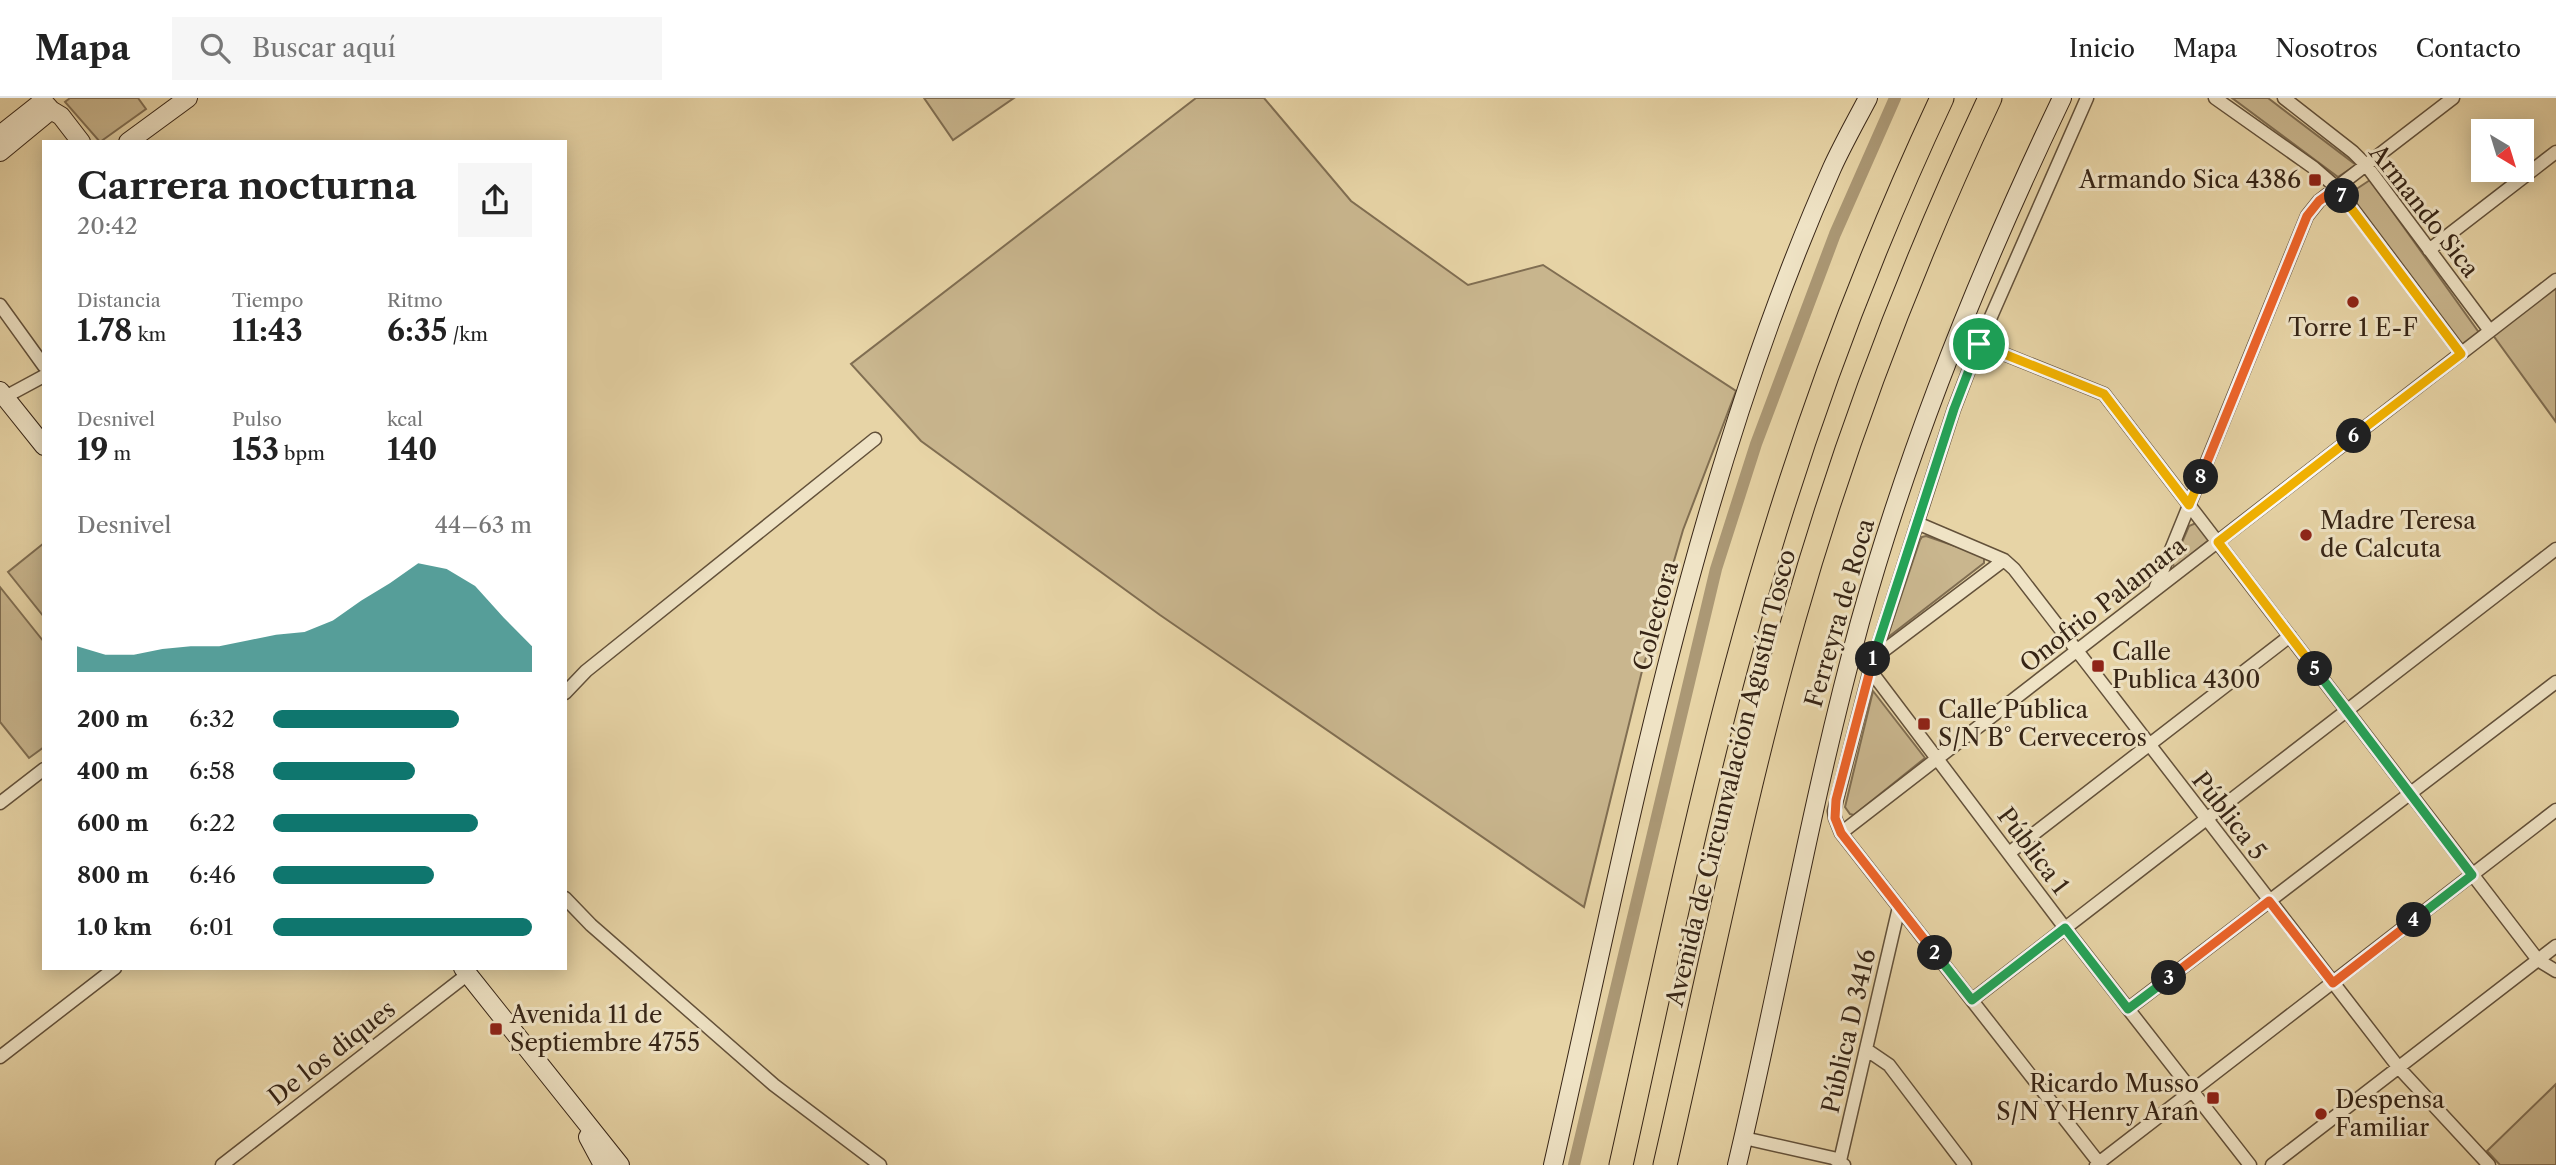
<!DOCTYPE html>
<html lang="es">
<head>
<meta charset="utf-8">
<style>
	:root { --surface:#fff; --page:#f6f6f6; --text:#222; --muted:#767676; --line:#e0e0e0; --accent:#0f766e }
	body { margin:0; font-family:"Libre Caslon Text",serif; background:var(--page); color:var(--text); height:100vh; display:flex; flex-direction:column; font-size:26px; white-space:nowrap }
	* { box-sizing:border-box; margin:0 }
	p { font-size:23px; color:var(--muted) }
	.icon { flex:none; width:38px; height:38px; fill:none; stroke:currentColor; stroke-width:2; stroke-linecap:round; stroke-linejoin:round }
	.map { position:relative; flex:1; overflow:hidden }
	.drawer { position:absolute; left:42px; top:42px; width:525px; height:830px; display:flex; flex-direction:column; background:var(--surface); border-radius:0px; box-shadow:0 4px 18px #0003 }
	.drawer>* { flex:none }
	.needle { width:46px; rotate:142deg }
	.buttons { position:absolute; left:2471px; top:21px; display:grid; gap:14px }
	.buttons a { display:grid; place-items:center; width:63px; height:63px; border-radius:0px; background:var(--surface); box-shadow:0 4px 18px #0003; font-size:35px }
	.pin { position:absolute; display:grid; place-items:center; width:60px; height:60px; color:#fff; margin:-30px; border:4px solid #fff; border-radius:50%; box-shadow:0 2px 7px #0007 }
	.km { position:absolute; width:35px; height:35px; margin:-18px; border-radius:50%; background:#222; color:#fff; font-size:19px; line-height:35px; text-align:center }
	.round { display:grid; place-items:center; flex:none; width:74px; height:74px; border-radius:0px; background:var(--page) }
	.head { display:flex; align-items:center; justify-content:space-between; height:119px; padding:0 35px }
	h1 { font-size:38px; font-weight:700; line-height:52px }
	.metrics { display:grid; grid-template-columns:repeat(3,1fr); gap:10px; height:119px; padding:7px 35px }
	.metrics div { display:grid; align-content:center }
	.metrics b { font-size:30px; font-weight:700 }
	.metrics small { font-size:19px; font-weight:400 }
	.metrics p { font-size:19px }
	.chart { height:196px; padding:14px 35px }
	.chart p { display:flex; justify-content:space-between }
	.chart svg { width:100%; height:126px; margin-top:7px; fill:var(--accent); opacity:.7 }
	ul { padding:0 35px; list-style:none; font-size:23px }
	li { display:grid; grid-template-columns:112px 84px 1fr; align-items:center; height:52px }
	li i { height:18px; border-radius:9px; background:var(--accent) }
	header { display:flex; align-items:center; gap:42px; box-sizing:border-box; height:98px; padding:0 35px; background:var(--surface); border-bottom:2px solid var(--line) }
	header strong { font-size:33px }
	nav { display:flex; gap:38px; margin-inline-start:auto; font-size:24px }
	.search { width:490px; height:63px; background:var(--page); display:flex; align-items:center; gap:18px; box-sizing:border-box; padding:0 24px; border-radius:0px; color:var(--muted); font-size:26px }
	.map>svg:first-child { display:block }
	.green { fill:#c9b68e; stroke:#806e52; stroke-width:2 }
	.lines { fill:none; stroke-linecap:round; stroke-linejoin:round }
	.canal { stroke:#ab9875; stroke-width:12 }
	.street-casing { stroke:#63513a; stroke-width:15 }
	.secondary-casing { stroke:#372516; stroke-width:20 }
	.highway-casing { stroke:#372516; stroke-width:25 }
	.street { stroke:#efe3c5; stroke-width:12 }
	.secondary { stroke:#efe3c5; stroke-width:18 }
	.highway { stroke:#e7d4a6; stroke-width:23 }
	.split-1-casing { stroke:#fff; stroke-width:14 }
	.split-2-casing { stroke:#fff; stroke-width:14 }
	.split-3-casing { stroke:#fff; stroke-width:14 }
	.split-4-casing { stroke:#fff; stroke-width:14 }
	.split-5-casing { stroke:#fff; stroke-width:14 }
	.split-6-casing { stroke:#fff; stroke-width:14 }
	.split-7-casing { stroke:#fff; stroke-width:14 }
	.split-8-casing { stroke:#fff; stroke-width:14 }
	.split-9-casing { stroke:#fff; stroke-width:14 }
	.split-1 { stroke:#22a559; stroke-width:9 }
	.split-2 { stroke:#f0652b; stroke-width:9 }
	.split-3 { stroke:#22a559; stroke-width:9 }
	.split-4 { stroke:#f0652b; stroke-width:9 }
	.split-5 { stroke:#22a559; stroke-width:9 }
	.split-6 { stroke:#f5b400; stroke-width:9 }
	.split-7 { stroke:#f5b400; stroke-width:9 }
	.split-8 { stroke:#f0652b; stroke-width:9 }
	.split-9 { stroke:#f5b400; stroke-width:9 }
	.poi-dot { fill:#8f2418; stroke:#efe3c5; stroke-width:2.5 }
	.labels { text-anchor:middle; stroke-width:6; stroke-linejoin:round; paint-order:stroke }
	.poi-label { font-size:24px; fill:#372516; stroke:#efe3c5; text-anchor:start }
	.street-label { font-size:24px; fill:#372516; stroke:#efe3c5 }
</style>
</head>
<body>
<header>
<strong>Mapa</strong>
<div class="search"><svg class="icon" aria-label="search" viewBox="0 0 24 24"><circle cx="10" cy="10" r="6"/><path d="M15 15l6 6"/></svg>Buscar aquí</div>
<nav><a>Inicio</a><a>Mapa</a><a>Nosotros</a><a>Contacto</a></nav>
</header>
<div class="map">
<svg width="2556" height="1067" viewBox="0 0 2556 1067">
	<rect width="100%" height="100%" fill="#e7d4a6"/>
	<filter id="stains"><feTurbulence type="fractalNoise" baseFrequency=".00286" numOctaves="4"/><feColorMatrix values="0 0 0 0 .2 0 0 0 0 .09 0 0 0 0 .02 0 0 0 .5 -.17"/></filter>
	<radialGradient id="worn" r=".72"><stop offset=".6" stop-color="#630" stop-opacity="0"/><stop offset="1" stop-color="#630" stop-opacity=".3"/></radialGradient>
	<!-- green -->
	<path class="green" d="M70 0H138L146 11 100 44 65 4Z
		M924 0H1014L953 42Z
		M1196 0H1264L1351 103 1468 187 1543 167 1736 293 1683 432 1642 573 1584 809 1160 517 921 343 851 266Z
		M2232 0H2268L2356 67 2338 79Z
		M2370 82 2480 236 2463 250 2349 96Z
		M2556 182V324L2490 233Z
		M2196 425 2209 442 2174 470 2173 465 2189 428Z
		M1926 438 1981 457 1984 461V465L1887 540 1920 442 1922 439Z
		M44 445V519L8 474Z
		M0 489 44 544V649L29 660 0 624Z
		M1873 593 1925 660 1854 717 1850 716 1845 709Z
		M2556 986V1067H2500L2487 1053Z"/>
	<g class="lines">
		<!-- canal -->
		<path class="canal" d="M1574 1067 1716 471 1756 346 1835 136 1895 0"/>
		<!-- street casing -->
		<g class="street-casing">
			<path id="street" d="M2087 0 1979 246 1954 311 1870 572 1834 713 1835 720 1841 735 2099 1065
				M2215 0 2314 70 2337 90 2461 255
				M2284 0 2353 54 2366 67 2490 233
				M2429 152 2556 54
				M0 207 44 268
				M1979 246 2104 296 2538 862 2556 873
				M5 299 44 278
				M1917 425 2004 462 2014 471 2399 970 2489 1067
				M2155 491 2307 118 2319 103 2453 0
				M1874 560 2004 462
				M1870 572 2065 830 2250 1067
				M565 595 586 573 875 341
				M0 705 44 671
				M1841 735 2556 182
				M2009 755 2290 538
				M565 800 591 827 774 987 880 1067
				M1972 902 2556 451
				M2128 911 2556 584
				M1867 952 1889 967 1965 1067
				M0 959 115 870
				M1744 1040 1833 1060 1844 1067
				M222 1067 468 876
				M1839 1067 1899 809
				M2096 1067 2556 712
				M2272 1067 2556 848"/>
		</g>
		<!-- secondary casing -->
		<g class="secondary-casing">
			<path id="secondary" d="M0 37 43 3 51 12 61 18 81 44
				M128 44 188 0
				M0 54 51 12
				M0 293 44 348
				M463 870 620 1067
				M588 1039 603 1067
				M1553 1067C1629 733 1692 385 1832 70 1843 46 1856 23 1868 0
				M1737 1067C1780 886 1811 703 1860 524 1910 344 1981 169 2062 0"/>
		</g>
		<!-- highway casing -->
		<g class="highway-casing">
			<path id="highway" d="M1621 1067C1658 901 1692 733 1736 569 1788 374 1856 183 1942 0
				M1665 1067C1707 885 1743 700 1794 520 1845 341 1911 168 1990 0"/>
		</g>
		<!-- street -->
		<use href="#street" class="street"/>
		<!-- secondary -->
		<use href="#secondary" class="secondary"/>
		<!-- highway -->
		<use href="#highway" class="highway"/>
	</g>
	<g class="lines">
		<!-- split-1 casing -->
		<g class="split-1-casing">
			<path id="split-1" d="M1873 561 1954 311 1979 246"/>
		</g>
		<!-- split-2 casing -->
		<g class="split-2-casing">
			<path id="split-2" d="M1873 561 1836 702 1835 720 1841 735 1935 855"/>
		</g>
		<!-- split-3 casing -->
		<g class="split-3-casing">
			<path id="split-3" d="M1935 855 1972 902 2065 830 2128 911 2169 880"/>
		</g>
		<!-- split-4 casing -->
		<g class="split-4-casing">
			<path id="split-4" d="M2169 880 2269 803 2333 885 2414 822"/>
		</g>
		<!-- split-5 casing -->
		<g class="split-5-casing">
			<path id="split-5" d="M2315 571 2472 777 2414 822"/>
		</g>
		<!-- split-6 casing -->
		<g class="split-6-casing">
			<path id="split-6" d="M2315 571 2218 444 2354 338"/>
		</g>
		<!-- split-7 casing -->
		<g class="split-7-casing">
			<path id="split-7" d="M2342 98 2461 256 2354 338"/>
		</g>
		<!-- split-8 casing -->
		<g class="split-8-casing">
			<path id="split-8" d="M2201 379 2307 118 2319 103 2337 90 2342 98"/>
		</g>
		<!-- split-9 casing -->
		<g class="split-9-casing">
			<path id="split-9" d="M1979 246 2104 296 2189 407 2201 379"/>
		</g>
		<!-- split-1 -->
		<use href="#split-1" class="split-1"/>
		<!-- split-2 -->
		<use href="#split-2" class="split-2"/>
		<!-- split-3 -->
		<use href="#split-3" class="split-3"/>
		<!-- split-4 -->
		<use href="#split-4" class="split-4"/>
		<!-- split-5 -->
		<use href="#split-5" class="split-5"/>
		<!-- split-6 -->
		<use href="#split-6" class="split-6"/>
		<!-- split-7 -->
		<use href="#split-7" class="split-7"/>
		<!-- split-8 -->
		<use href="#split-8" class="split-8"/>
		<!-- split-9 -->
		<use href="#split-9" class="split-9"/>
	</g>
	<!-- markers -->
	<g class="poi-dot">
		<rect x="2308" y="75" width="14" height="14" rx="3.5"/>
		<circle cx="2353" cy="204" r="7"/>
		<circle cx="2306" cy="437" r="7"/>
		<rect x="2091" y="561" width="14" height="14" rx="3.5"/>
		<rect x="1917" y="619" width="14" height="14" rx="3.5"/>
		<rect x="489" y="924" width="14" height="14" rx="3.5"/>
		<rect x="2206" y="993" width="14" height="14" rx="3.5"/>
		<circle cx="2321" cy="1016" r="7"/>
	</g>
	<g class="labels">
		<!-- poi labels -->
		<g class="poi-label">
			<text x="2301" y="90" text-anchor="end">Armando Sica 4386</text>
			<text x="2353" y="238" text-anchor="middle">Torre 1 E-F</text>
			<text x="2320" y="431">Madre Teresa<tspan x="2320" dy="28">de Calcuta</tspan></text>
			<text x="2112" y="562">Calle<tspan x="2112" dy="28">Publica 4300</tspan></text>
			<text x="1938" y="620">Calle Publica<tspan x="1938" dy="28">S/N B° Cerveceros</tspan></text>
			<text x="510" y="925">Avenida 11 de<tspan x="510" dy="28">Septiembre 4755</tspan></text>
			<text x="2199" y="994" text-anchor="end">Ricardo Musso<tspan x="2199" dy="28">S/N Y Henry Aran</tspan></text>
			<text x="2335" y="1010">Despensa<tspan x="2335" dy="28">Familiar</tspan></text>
		</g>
		<!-- street labels -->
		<g class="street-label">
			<text transform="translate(2424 113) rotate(52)" y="8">Armando Sica</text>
			<text transform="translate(2103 507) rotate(-38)" y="8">Onofrio Palamara</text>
			<text transform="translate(1840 515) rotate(-74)" y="8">Ferreyra de Roca</text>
			<text transform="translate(1656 518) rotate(-75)" y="8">Colectora</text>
			<text transform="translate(1731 680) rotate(-76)" y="8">Avenida de Circunvalación Agustín Tosco</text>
			<text transform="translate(2229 718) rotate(52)" y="8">Pública 5</text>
			<text transform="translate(2033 753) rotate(53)" y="8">Pública 1</text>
			<text transform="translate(1849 933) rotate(-77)" y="8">Pública D 3416</text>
			<text transform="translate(332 955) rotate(-38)" y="8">De los diques</text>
		</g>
	</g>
	<rect width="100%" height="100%" filter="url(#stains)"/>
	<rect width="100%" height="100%" fill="url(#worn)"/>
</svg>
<div class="buttons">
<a><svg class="needle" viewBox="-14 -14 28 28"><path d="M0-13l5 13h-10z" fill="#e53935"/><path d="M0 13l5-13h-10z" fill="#767676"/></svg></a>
</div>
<div class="pin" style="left:1979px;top:246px;background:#1e9e55"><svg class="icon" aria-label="arrive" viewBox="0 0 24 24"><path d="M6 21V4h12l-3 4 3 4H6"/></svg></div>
<b class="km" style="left:1873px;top:561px">1</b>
<b class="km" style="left:1935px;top:855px">2</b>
<b class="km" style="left:2169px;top:880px">3</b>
<b class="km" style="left:2414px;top:822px">4</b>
<b class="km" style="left:2315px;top:571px">5</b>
<b class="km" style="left:2354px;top:338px">6</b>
<b class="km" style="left:2342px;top:98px">7</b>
<b class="km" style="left:2201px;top:379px">8</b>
<section class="drawer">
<div class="head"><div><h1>Carrera nocturna</h1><p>20:42</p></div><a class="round"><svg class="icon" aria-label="share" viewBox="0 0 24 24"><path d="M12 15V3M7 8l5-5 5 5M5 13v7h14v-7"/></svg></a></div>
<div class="metrics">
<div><p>Distancia</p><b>1.78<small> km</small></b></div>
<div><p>Tiempo</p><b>11:43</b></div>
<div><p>Ritmo</p><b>6:35<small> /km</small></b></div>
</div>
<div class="metrics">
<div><p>Desnivel</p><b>19<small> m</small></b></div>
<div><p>Pulso</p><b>153<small> bpm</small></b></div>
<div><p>kcal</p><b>140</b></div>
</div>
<div class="chart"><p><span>Desnivel</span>44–63 m</p>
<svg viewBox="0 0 160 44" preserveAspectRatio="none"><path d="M0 44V35L10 38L20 38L30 36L40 35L50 35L60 33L70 31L80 30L90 26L100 19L110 13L120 6L130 8L140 14L150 25L160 35V44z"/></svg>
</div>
<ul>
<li><b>200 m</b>6:32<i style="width:72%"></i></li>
<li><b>400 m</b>6:58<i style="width:55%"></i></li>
<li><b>600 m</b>6:22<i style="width:79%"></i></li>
<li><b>800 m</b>6:46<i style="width:62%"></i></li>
<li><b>1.0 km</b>6:01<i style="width:100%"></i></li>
</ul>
</section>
</div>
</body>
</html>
